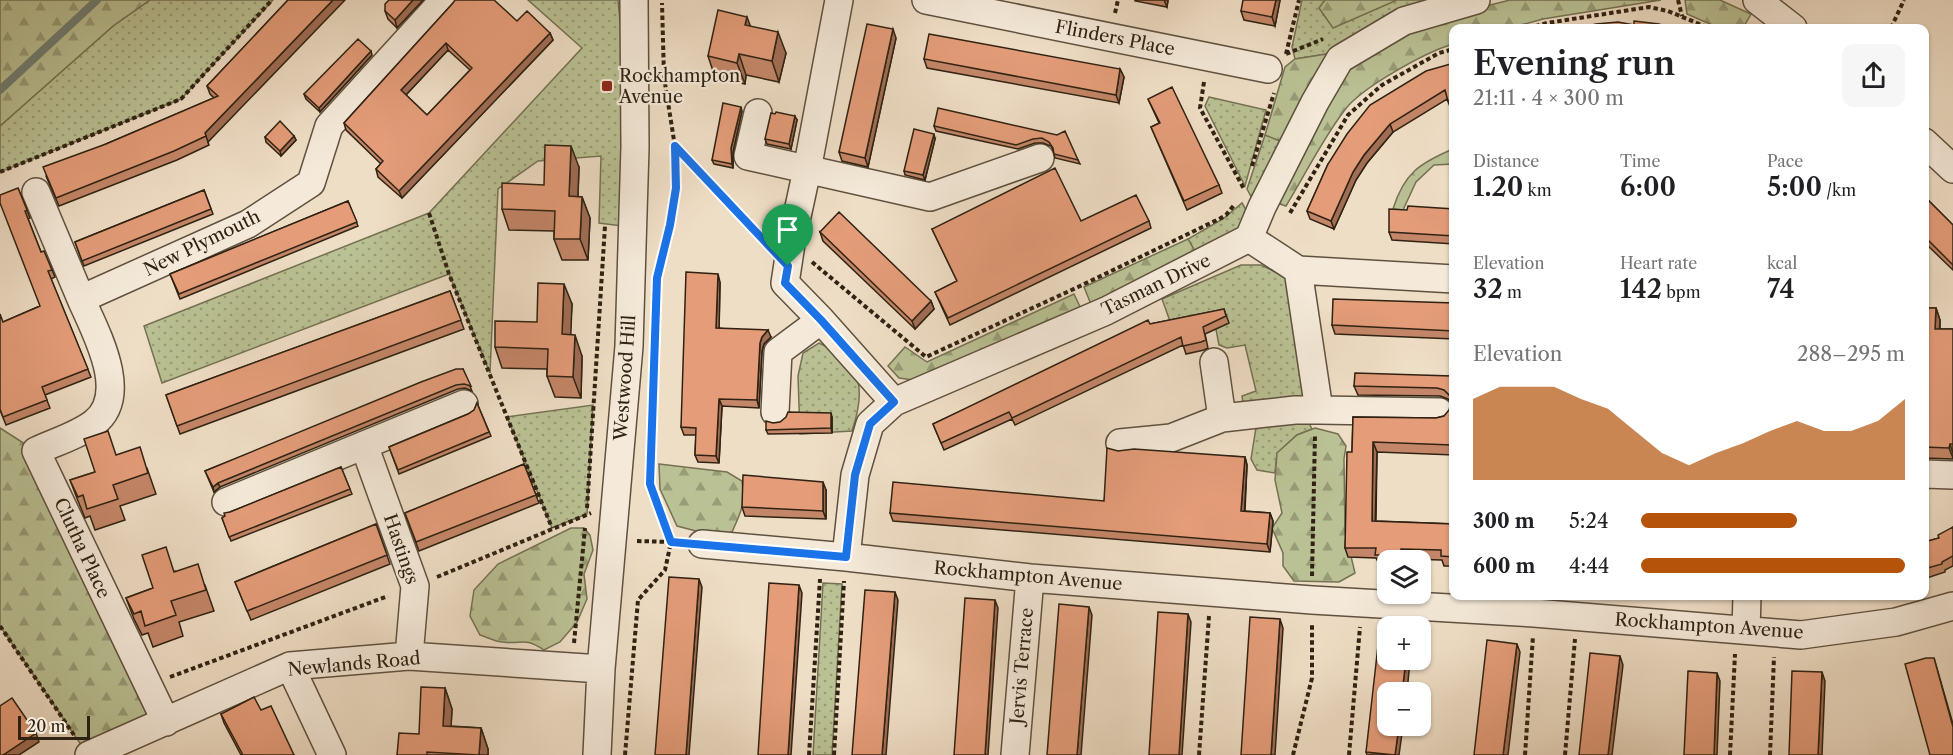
<!DOCTYPE html>
<html lang="en">
<head>
<meta charset="utf-8">
<style>
	:root { --surface:#fff; --page:#f6f6f6; --text:#202124; --muted:#757577; --accent:#b45309 }
	body { margin:0; font-family:"Libre Caslon Text",serif; background:var(--page); color:var(--text); height:100vh; display:flex; flex-direction:column; font-size:22px; white-space:nowrap }
	* { box-sizing:border-box; margin:0 }
	p { font-size:20px; color:var(--muted) }
	.icon { flex:none; width:33px; height:33px; fill:none; stroke:currentColor; stroke-width:2; stroke-linecap:round; stroke-linejoin:round }
	.map { position:relative; flex:1; overflow:hidden }
	.panel { position:absolute; left:1449px; top:24px; width:480px; height:576px; display:flex; flex-direction:column; background:var(--surface); border-radius:12px; box-shadow:0 2px 4px #0004 }
	.panel>* { flex:none }
	.buttons { position:absolute; left:1377px; top:550px; display:grid; gap:12px }
	.buttons a { display:grid; place-items:center; width:54px; height:54px; border-radius:12px; background:var(--surface); box-shadow:0 2px 4px #0004; font-size:30px }
	.scale { position:absolute; left:18px; bottom:15px; width:72px; box-sizing:border-box; padding-left:6px; border:3px solid #2f2212; border-top:0; font-size:16px; line-height:21px; white-space:nowrap; color:#2f2212; -webkit-text-stroke:4px #f5eada; paint-order:stroke }
	.pin { position:absolute; display:grid; place-items:center; width:51px; height:51px; color:#fff; margin:-62px -26px; border-radius:50% 50% 50% 0; rotate:-45deg; box-shadow:0 0 6px #0007 }
	.pin .icon { rotate:45deg }
	.round { display:grid; place-items:center; flex:none; width:63px; height:63px; border-radius:12px; background:var(--page) }
	.overview { display:flex; align-items:center; justify-content:space-between; height:102px; padding:0 24px }
	h1 { font-size:33px; font-weight:600; line-height:45px }
	.figures { display:grid; grid-template-columns:repeat(3,1fr); gap:9px; height:102px; padding:6px 24px }
	.figures div { display:grid; align-content:center }
	.figures b { font-size:26px; font-weight:600 }
	.figures small { font-size:16px; font-weight:400 }
	.figures p { font-size:16px }
	.chart { height:168px; padding:12px 24px }
	.chart p { display:flex; justify-content:space-between }
	.chart svg { width:100%; height:108px; margin-top:6px; fill:var(--accent); opacity:.7 }
	ul { padding:0 24px; list-style:none; font-size:20px }
	li { display:grid; grid-template-columns:96px 72px 1fr; align-items:center; height:45px }
	li i { height:15px; border-radius:8px; background:var(--accent) }
	.map>svg:first-child { display:block }
	.grass { fill:url(#grass-dots); stroke:#747253; stroke-width:1.5 }
	.forest { fill:url(#forest-firs); stroke:#747253; stroke-width:1.5 }
	.lines { fill:none; stroke-linecap:round; stroke-linejoin:round }
	.stream { stroke:#6f7e74; stroke-width:8 }
	.minor-casing { stroke:#5f513f; stroke-width:30 }
	.path { stroke:#2f2212; stroke-width:4; stroke-dasharray:4.5 3; stroke-linecap:butt }
	.minor { stroke:#f5eada; stroke-width:27 }
	.wall { fill:#c48668; stroke:#2f2212; stroke-width:1.5; fill-rule:evenodd }
	.shaded-wall { fill:#a06d55; stroke:#2f2212; stroke-width:1.5 }
	.building { fill:#e49c79; stroke:#2f2212; stroke-width:1.5; fill-rule:evenodd }
	.route-casing { stroke:#fff; stroke-width:12 }
	.route { stroke:#1a73e8; stroke-width:8 }
	.poi-dot { fill:#8f2418; stroke:#f5eada; stroke-width:2 }
	.labels { text-anchor:middle; stroke-width:4.5; stroke-linejoin:round; paint-order:stroke }
	.street-label { font-size:18px; fill:#2f2212; stroke:#f5eada }
	.poi-label { font-size:18px; fill:#2f2212; stroke:#f5eada; text-anchor:start }
</style>
</head>
<body>
<div class="map">
<svg width="1953" height="755" viewBox="0 0 1953 755">
	<defs>
		<pattern id="grass-dots" width="8" height="8" patternUnits="userSpaceOnUse" patternTransform="scale(1.5)"><rect width="8" height="8" fill="#bac194"/><path d="M2 2h.1M6 6h.1" fill="none" stroke="#989c77" stroke-width="1.8" stroke-linecap="round"/></pattern>
		<pattern id="forest-firs" width="22" height="20" patternUnits="userSpaceOnUse" patternTransform="scale(1.5)"><rect width="22" height="20" fill="#bac194"/><path d="M5 1l3.5 6h-7zM16 11l3.5 6h-7z" fill="#989c77"/></pattern>
	</defs>
	<rect width="100%" height="100%" fill="#efdec6"/>
	<filter id="stains"><feTurbulence type="fractalNoise" baseFrequency=".00333" numOctaves="4"/><feColorMatrix values="0 0 0 0 .2 0 0 0 0 .09 0 0 0 0 .02 0 0 0 .5 -.17"/></filter>
	<radialGradient id="worn" r=".72"><stop offset=".6" stop-color="#630" stop-opacity="0"/><stop offset="1" stop-color="#630" stop-opacity=".3"/></radialGradient>
	<!-- grass -->
	<path class="grass" d="M150 0H273L181 99 0 172V126L113 26Z
		M528 0H618L625 74 622 226 599 223 601 156 538 161 498 189 490 373 449 274 162 383 144 326 429 213 582 48Z
		M1302 0H1453L1333 53 1295 59 1292 47Z
		M1209 97 1266 110 1245 186 1205 106Z
		M1265 135 1285 143 1255 204 1247 189Z
		M1242 203 1249 215 1229 240 1197 255 1188 239 1223 219Z
		M1241 265H1261L1284 276 1299 291 1312 393 1296 407 1243 403 1242 396 1256 391 1245 345 1227 348 1219 345 1213 314 1171 324 1162 299Z
		M819 343C863 363 866 389 852 431L800 434 798 376 803 353Z
		M593 405 587 514 552 528 507 417Z
		M1307 419 1312 429 1297 435 1277 453 1275 473 1257 470 1251 459 1257 421Z
		M823 583 842 584 832 755H813Z"/>
	<!-- forest -->
	<path class="forest" d="M0 0H150L113 26 0 126Z
		M1325 0H1397L1333 28 1319 8Z
		M1510 0H1661L1543 19 1510 28H1454L1453 44C1426 52 1360 88 1344 111 1322 140 1305 175 1286 206L1277 203 1347 68 1406 26Z
		M1685 0H1720L1751 14 1743 28H1719L1687 14Z
		M1333 53 1285 143 1265 135 1285 67 1295 59Z
		M1453 149V164L1434 165 1416 182 1403 210 1393 209C1404 173 1420 163 1453 149Z
		M1188 239 1197 255 1092 307 1084 287Z
		M1074 294 1082 311 913 380 899 378 888 366 905 347 927 362Z
		M0 428 36 451 166 722 88 755 0 626Z
		M1315 428 1338 434 1346 446 1344 459 1345 531 1355 573 1339 582 1294 581 1283 566V553L1272 528 1282 513 1275 480 1277 453 1297 435Z
		M659 464 727 472 742 481C746 503 741 512 732 532L719 537 677 526 660 489Z
		M571 528H584L590 535 593 550 584 574 587 599 577 622 560 642 544 650C523 636 523 645 503 642 495 642 487 637 480 635L470 616 474 590 498 564Z"/>
	<g class="lines">
		<!-- stream -->
		<path class="stream" d="M0 90 97 0"/>
		<!-- minor casing -->
		<g class="minor-casing">
			<path id="minor" d="M839 0 807 170 791 244 785 283 821 320 894 402
				M926 0 1268 69
				M1757 0 1793 28
				M758 113 748 156 930 197 1040 158
				M1924 142 1953 169
				M36 192 81 299
				M1298 270 1454 279
				M1214 362 1222 418
				M1319 410 1439 412
				M775 412 778 352 821 320
				M1120 443 1171 438 1222 418 1295 410H1319L1298 270 1249 238
				M364 445 415 586 409 656
				M1924 474 1953 475
				M226 502 464 404
				M702 544 846 557 1030 578 1312 600 1534 613 1801 635 1896 622 1953 606
				M846 557 855 475 870 424 894 402 1106 311 1249 238 1262 207 1315 102 1340 59 1404 21 1476 0
				M1746 630 1747 596
				M290 666 332 755
				M166 722 36 451C55 442 77 436 94 423 131 395 95 331 81 299L248 224 311 183 329 126 444 0
				M89 755 290 666 409 656 601 669
				M597 755 601 669 629 346 635 147 634 0
				M1015 755 1030 578"/>
		</g>
		<!-- path -->
		<path class="path" d="M1678 0 1682 16
			M1115 13 1118 0
			M1528 28 1547 23 1649 7 1668 11 1709 28
			M1891 28 1904 0
			M1286 54 1323 39
			M1286 54 1299 0
			M1204 82 1200 108 1244 189
			M675 146 766 244
			M1252 166 1274 93
			M0 172 181 99 272 0
			M429 213 449 274 552 528
			M1290 213 1348 115 1382 85 1439 53 1454 49
			M812 262 926 357 1078 287 1219 219 1226 215 1234 205
			M658 272 670 225 676 187V153L664 77 662 3
			M587 508 605 226
			M637 541 671 542
			M1312 576 1315 434
			M437 577 591 513
			M0 626 74 735
			M574 643 585 528
			M170 677 388 596
			M625 755 638 600 665 570 671 542 650 484 653 384
			M809 755 820 579
			M834 755 844 581
			M1199 755 1209 616
			M1293 755 1312 678V623
			M1349 755 1360 627
			M1525 755 1533 636
			M1565 755 1575 639
			M1730 755 1735 654
			M1770 755 1774 657"/>
		<!-- minor -->
		<use href="#minor" class="minor"/>
	</g>
	<!-- wall -->
	<path class="wall" d="M288 0 208 142 209 145 177 160 59 206 46 176 106 144 214 98 210 94 207 86Z
		M389 0H423L397 28 388 19 385 11Z
		M1135 0H1168L1167 7 1135 1Z
		M1280 0 1275 26 1244 20 1241 11Z
		M453 3 517 21 550 33 553 40 402 198 378 177 376 169 381 164 346 130 344 123ZM448 50 470 70 427 115 406 95Z
		M750 26 786 53 779 82 746 75 745 84 715 77 708 56Z
		M896 38 868 167 842 161 839 152Z
		M372 55 320 112 306 99 304 94Z
		M924 59 1120 69 1124 77 1119 103 927 68Z
		M1454 63V109H1451L1447 99 1393 132 1367 163 1356 180 1334 229 1310 219 1307 211 1328 164Z
		M1148 99 1219 185 1222 193 1187 210 1151 127 1159 123Z
		M742 111 733 152V168L714 164 712 160Z
		M797 120 791 149 767 144 765 139Z
		M934 126 1057 135 1078 160 1080 164 1055 158 1053 150 1051 146 1043 143H1035L1018 149 936 131Z
		M294 136 296 140 281 156 266 142 265 137Z
		M935 139 925 180 905 175 904 171Z
		M579 167 578 197H582L590 218 588 260H562L554 239V231L509 230 502 209 544 185Z
		M18 188 30 218 28 219 41 252 52 270 55 277 51 279 91 377 45 395 50 408 6 425 0 410 3 322 40 306Z
		M204 190 213 214 84 266 75 242Z
		M1924 196 1953 225V270L1924 242Z
		M348 201 358 226 180 299 170 274Z
		M1454 209V244L1392 240 1389 232 1407 210Z
		M1081 221H1149L1151 228 950 325 935 292 957 281 932 229Z
		M820 232 931 301 934 309 915 329 823 241Z
		M720 282 719 328 771 337 764 344 762 351 759 408 722 406 719 463 698 462 695 455 696 435H684L681 427Z
		M450 291 464 329 180 434 166 395Z
		M1454 303V339L1335 334 1332 325Z
		M572 304 570 335 582 356 581 398 555 397 547 376V369L502 368 495 347 537 322Z
		M1924 308H1936L1940 320V329H1953V459L1924 458Z
		M1224 309 1229 323 1205 334 1208 348 1204 350 1186 354 1183 345 1015 425 1012 419 944 450 933 424 1150 324Z
		M463 369 472 391 465 388 458 389 220 487 214 492 205 471Z
		M1452 376 1454 379V408L1452 403 1448 399 1440 396 1358 395 1354 386Z
		M477 403 491 436 399 474 389 447 468 414 474 410Z
		M1454 410V455L1377 452 1376 521 1454 524V566H1444L1442 560 1405 559V561H1388V565L1379 564 1376 558 1348 557 1345 548 1352 452 1353 417 1436 418 1444 416Z
		M832 417V433L768 434 766 430 773 423Z
		M1118 451 1245 457 1247 465 1245 511 1270 513 1273 521 1270 552 893 521 890 513 1104 501Z
		M117 455 147 468 156 494 120 506 125 520 95 530 90 516 85 518 78 501 70 480 95 472Z
		M524 464 539 503 419 551 405 513Z
		M341 467 352 494 231 541 222 518 230 512Z
		M826 490V519L745 516 742 507Z
		M376 524 390 564 251 620 235 582Z
		M1953 527V566L1945 570V572L1924 579V542L1939 538Z
		M175 571 205 585 214 611 179 622 183 636 153 647 148 633 142 635 134 619 126 598 153 588Z
		M445 688 452 709 451 726 481 728 488 749V755H397L419 734Z
		M261 710 294 755H241L224 723 221 714Z
		M1366 752 1399 755H1367Z"/>
	<!-- shaded-wall -->
	<path class="shaded-wall" d="M333 0H345L208 142 205 133Z
		M413 0H423L397 28 395 20Z
		M1164 0H1168L1167 7Z
		M1276 0H1280L1275 26 1272 17Z
		M747 17 755 38 745 25Z
		M893 29 896 38 868 167 865 158Z
		M778 32 786 53 779 82 772 61Z
		M550 33 553 40 402 198 399 191Z
		M446 43 448 50 404 97 401 90Z
		M371 51 372 55 320 112 319 108Z
		M739 54 746 75 745 84 737 63Z
		M1120 69 1124 77 1119 103 1116 95Z
		M741 107 742 111 733 152V168L732 164 731 148Z
		M795 116 797 120 791 149 789 144Z
		M1390 124 1393 132 1367 163 1356 180 1334 229 1331 221 1353 172 1364 155Z
		M934 134 935 139 925 180 923 175Z
		M294 136 296 140 281 156 280 151Z
		M571 146 579 167 577 217 569 196Z
		M582 197 590 218 588 260 580 239Z
		M718 274 720 282 719 335 716 328Z
		M564 284 572 304 570 355 562 334Z
		M931 301 934 309 915 329 912 321Z
		M1936 308 1940 320 1939 340 1935 329Z
		M768 330 771 337 764 344 762 351 759 408 757 400 760 343 762 337Z
		M575 335 582 356 581 398 573 377Z
		M1452 376 1454 379V408L1452 403Z
		M719 399 722 406 719 463 716 456Z
		M1451 403 1454 410V449L1452 445Z
		M831 413 832 417V433L831 428Z
		M1373 442 1377 452 1375 530 1372 521Z
		M1950 444 1953 453V458L1949 448Z
		M1245 457 1247 465 1244 519 1241 511Z
		M823 482 826 490V519L823 511Z
		M218 483 220 487 214 492 213 487Z
		M1270 513 1273 521 1270 552 1267 544Z
		M1401 549 1405 559V561H1403L1401 555Z
		M699 579 702 587 689 755H686Z
		M799 585 802 593 791 755H788Z
		M895 592 898 600 886 755H882Z
		M995 600 998 608 988 755H985Z
		M1089 607 1092 615 1081 755H1077Z
		M1188 614 1191 622 1182 755H1179Z
		M1280 619 1283 628 1275 755H1271Z
		M1517 644 1520 652 1508 755H1503Z
		M1620 656 1623 665 1612 755H1608Z
		M1934 658 1953 724V727Z
		M1406 660H1410L1407 693H1402Z
		M1822 672 1825 681 1822 755H1818Z
		M1717 673 1720 681 1717 755H1714Z
		M445 688 452 709 450 747 443 726Z
		M1399 726H1403L1399 755H1395Z
		M481 728 488 749V755H479Z
		M36 733 39 742 19 755H3Z"/>
	<!-- building -->
	<path class="building" d="M288 0H333L205 133 206 136 174 151 56 198 43 167 106 144 218 96 207 86Z
		M389 0H413L395 20 385 11V4Z
		M455 0H494L517 21 527 11 550 33 399 191 376 169 383 161 344 123 453 3ZM446 43 472 68 427 115 401 90Z
		M1243 0H1276L1272 17 1241 11Z
		M718 10 747 17 745 25 778 32 772 61 739 54 737 63 708 56Z
		M1634 21 1659 24 1671 28H1579L1596 24 1618 22 1634 25Z
		M867 24 893 29 865 158 839 152Z
		M929 34 1120 69 1116 95 924 59Z
		M358 39 371 51 319 108 304 94Z
		M1454 63V99L1448 101 1445 90 1390 124 1364 155 1353 172 1331 221 1307 211 1328 164 1347 134 1370 105 1426 71Z
		M1172 87 1219 185 1184 201 1151 127 1160 123 1148 99Z
		M723 103 741 107 731 148 732 164 712 160Z
		M938 108 1057 135 1065 131 1078 160 1054 154 1053 148 1049 142 1042 138 1033 139 1016 145 934 126Z
		M776 112 795 116 789 144 765 139 771 113 775 114Z
		M280 121 294 136 280 151 265 137Z
		M914 129 934 134 923 175 904 171Z
		M545 145 571 146 569 196 582 197 580 239H554L555 211 502 209V183L544 185Z
		M1055 168 1081 221 1136 195 1149 221 948 318 935 292 957 281 932 229Z
		M18 188 27 210 25 211 41 252 44 251 52 270 48 271 88 369 42 387 47 400 3 417 0 409V314L3 322 40 306 0 203V195Z
		M204 190 211 209 82 261 75 242Z
		M1924 196 1953 225V265L1924 236Z
		M348 201 357 222 179 294 170 274Z
		M1408 206 1454 209V236L1389 232V209L1407 210Z
		M839 212 931 301 912 321 820 232Z
		M686 272 718 274 716 328 768 330 762 337 760 343 757 400 719 399 716 456 695 455 696 428 681 427Z
		M538 283 564 284 562 334 575 335 573 377 547 376 548 349 495 347V321L537 322Z
		M450 291 461 320 177 426 166 395Z
		M1333 299 1454 303V331L1332 325Z
		M1924 308H1936L1935 329H1953V444H1950L1949 448 1924 447Z
		M1224 309 1226 316 1203 327 1206 340 1201 342 1183 346 1181 337 1012 418 1009 412 941 443 933 424 1148 320 1150 324Z
		M456 369H463L471 386 464 384 456 385 218 483 213 487 205 471 421 382Z
		M1355 373 1452 376V403L1450 396 1444 390 1437 388 1354 386Z
		M477 403 489 432 398 470 389 447 468 414 474 410Z
		M1451 403 1452 445 1373 442 1372 521 1454 524V557L1441 556V550L1401 549V555H1375L1376 548H1345L1347 452H1352L1353 417 1436 418 1444 416 1449 410Z
		M788 412 831 413V428L766 430V421L773 423 780 422 786 417Z
		M108 431 116 455 140 447 148 473 113 485 118 499 87 509 83 495 78 497 70 480 95 472 84 439Z
		M1107 448 1118 451 1134 449 1245 457 1241 511 1270 513 1267 544 890 513 893 482 1104 501Z
		M524 464 536 495 416 542 405 513Z
		M341 467 350 489 229 537 222 518 225 516 224 513 230 512Z
		M743 475 823 482V511L742 507Z
		M376 524 387 555 247 611 235 582Z
		M1953 527V556L1942 562V564L1924 569V542L1939 538 1938 535Z
		M166 547 174 572 198 564 206 590 171 601 176 615 145 626 141 611 134 614 126 598 153 588 142 555Z
		M669 577 699 579 686 755H655Z
		M769 583 799 585 788 755H758Z
		M865 590 895 592 882 755H852Z
		M965 598 995 600 985 755H954Z
		M1059 604 1089 607 1077 755H1047Z
		M1158 612 1188 614 1179 755H1149Z
		M1250 617 1280 619 1271 755H1241Z
		M1380 628 1388 629V660H1406L1402 693H1388V726H1399L1395 755 1366 752Z
		M1487 640 1517 644 1503 755H1474Z
		M1590 653 1620 656 1608 755H1579Z
		M1926 658H1934L1953 727V755H1930L1905 664Z
		M1688 671 1717 673 1714 755H1684Z
		M1792 671 1822 672 1818 755H1789Z
		M421 687 445 688 443 726 481 728 479 755 427 752V755H397L399 733 419 734Z
		M254 697 261 710 271 706 294 755H243L221 714Z
		M12 698 36 733 3 755H0V706Z"/>
	<g class="lines">
		<!-- route casing -->
		<g class="route-casing">
			<path id="route" d="M675 146 788 266 785 283 821 320 894 402 870 424 855 475 846 557 671 542 650 484 657 278 670 225 676 188Z"/>
		</g>
		<!-- route -->
		<use href="#route" class="route"/>
	</g>
	<!-- markers -->
	<rect class="poi-dot" x="601" y="80" width="12" height="12" rx="3"/>
	<g class="labels">
		<!-- street labels -->
		<g class="street-label">
			<text transform="translate(1115 38) rotate(11)" y="6">Flinders Place</text>
			<text transform="translate(202 243) rotate(-26)" y="6">New Plymouth</text>
			<text transform="translate(1156 285) rotate(-26)" y="6">Tasman Drive</text>
			<text transform="translate(625 378) rotate(-86)" y="6">Westwood Hill</text>
			<text transform="translate(82 548) rotate(65)" y="6">Clutha Place</text>
			<text transform="translate(401 549) rotate(71)" y="6">Hastings</text>
			<text transform="translate(1028 576) rotate(5)" y="6">Rockhampton Avenue</text>
			<text transform="translate(1709 626) rotate(4)" y="6">Rockhampton Avenue</text>
			<text transform="translate(354 664) rotate(-5)" y="6">Newlands Road</text>
			<text transform="translate(1022 666) rotate(-85)" y="6">Jervis Terrace</text>
		</g>
		<!-- poi labels -->
		<g class="poi-label">
			<text x="619" y="82">Rockhampton<tspan x="619" dy="21">Avenue</tspan></text>
		</g>
	</g>
	<rect width="100%" height="100%" filter="url(#stains)"/>
	<rect width="100%" height="100%" fill="url(#worn)"/>
</svg>
<div class="buttons">
<a><svg class="icon" aria-label="layers" viewBox="0 0 24 24"><path d="M12 4l9 5-9 5-9-5zM3 14l9 5 9-5"/></svg></a>
<a>+</a>
<a>−</a>
</div>
<div class="scale">20 m</div>
<div class="pin" style="left:788px;top:266px;background:#1e9e55"><svg class="icon" aria-label="arrive" viewBox="0 0 24 24"><path d="M6 21V4h12l-3 4 3 4H6"/></svg></div>
<section class="panel">
<div class="overview"><div><h1>Evening run</h1><p>21:11 · 4 × 300 m</p></div><a class="round"><svg class="icon" aria-label="share" viewBox="0 0 24 24"><path d="M12 15V3M7 8l5-5 5 5M5 13v7h14v-7"/></svg></a></div>
<div class="figures">
<div><p>Distance</p><b>1.20<small> km</small></b></div>
<div><p>Time</p><b>6:00</b></div>
<div><p>Pace</p><b>5:00<small> /km</small></b></div>
</div>
<div class="figures">
<div><p>Elevation</p><b>32<small> m</small></b></div>
<div><p>Heart rate</p><b>142<small> bpm</small></b></div>
<div><p>kcal</p><b>74</b></div>
</div>
<div class="chart"><p><span>Elevation</span>288–295 m</p>
<svg viewBox="0 0 160 44" preserveAspectRatio="none"><path d="M0 44V11L10 6L20 6L30 6L40 11L50 15L60 24L70 33L80 38L90 33L100 29L110 24L120 20L130 24L140 24L150 20L160 11V44z"/></svg>
</div>
<ul>
<li><b>300 m</b>5:24<i style="width:59%"></i></li>
<li><b>600 m</b>4:44<i style="width:100%"></i></li>
</ul>
</section>
</div>
</body>
</html>
